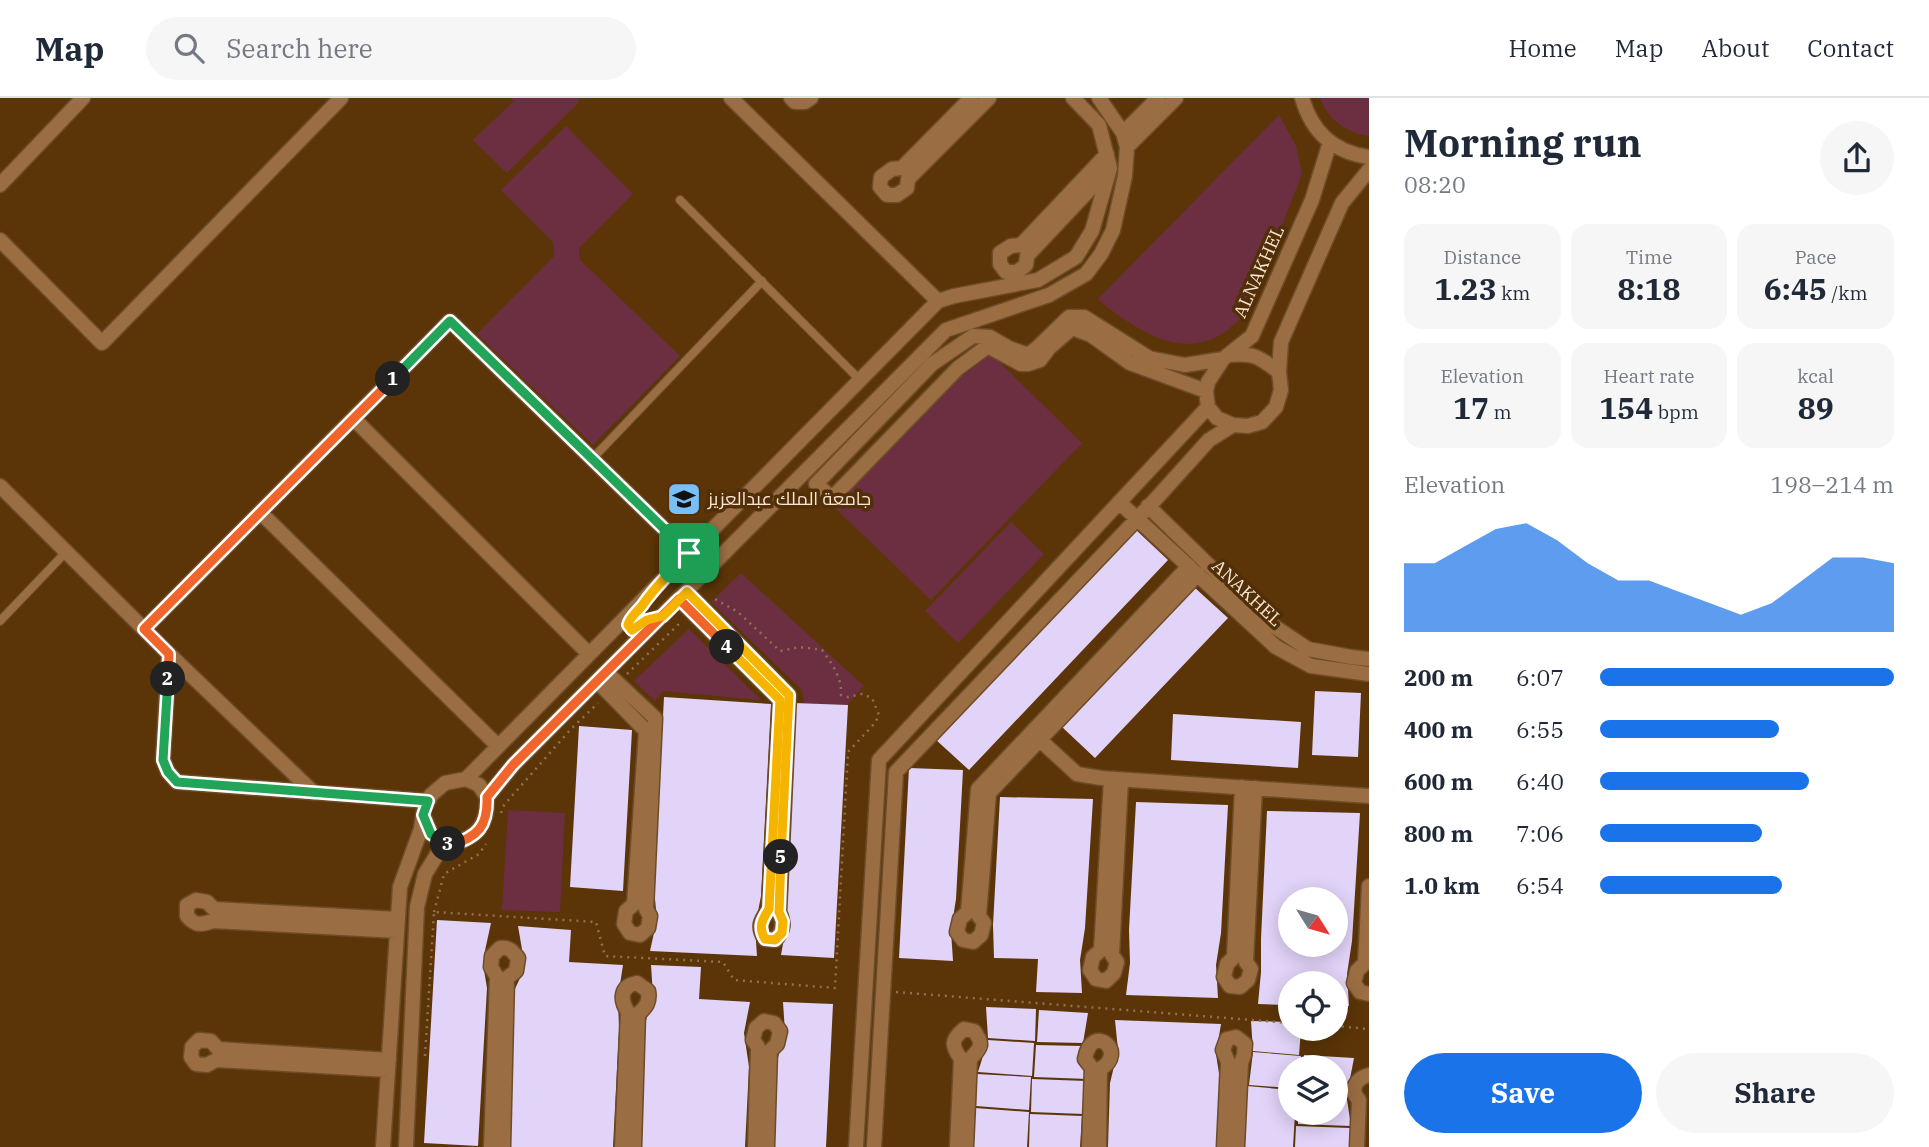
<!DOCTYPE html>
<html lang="en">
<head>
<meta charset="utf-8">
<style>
	:root { --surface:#fff; --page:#f6f6f7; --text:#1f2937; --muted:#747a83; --line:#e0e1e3; --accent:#1a73e8 }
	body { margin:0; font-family:"IBM Plex Serif",Cairo,serif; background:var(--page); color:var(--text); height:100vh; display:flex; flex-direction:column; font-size:26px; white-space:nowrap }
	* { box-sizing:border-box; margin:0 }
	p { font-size:23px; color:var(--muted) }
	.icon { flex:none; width:38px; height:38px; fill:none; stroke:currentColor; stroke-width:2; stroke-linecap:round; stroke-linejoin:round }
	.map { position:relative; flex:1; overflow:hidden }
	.details { display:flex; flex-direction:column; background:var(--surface); width:560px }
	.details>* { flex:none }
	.needle { width:46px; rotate:127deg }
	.buttons { position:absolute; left:1278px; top:789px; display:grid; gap:14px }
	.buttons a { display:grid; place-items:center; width:70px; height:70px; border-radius:50%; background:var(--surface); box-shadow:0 4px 18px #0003; font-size:35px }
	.pin { position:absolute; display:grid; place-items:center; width:60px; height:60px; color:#fff; margin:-30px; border-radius:14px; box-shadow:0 4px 10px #0006 }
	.km { position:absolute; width:35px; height:35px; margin:-18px; border-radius:50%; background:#222; color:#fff; font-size:19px; line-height:35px; text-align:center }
	.round { display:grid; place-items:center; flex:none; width:74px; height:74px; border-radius:37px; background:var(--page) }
	.overview { display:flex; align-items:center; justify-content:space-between; height:119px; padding:0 35px }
	h1 { font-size:38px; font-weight:700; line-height:52px }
	.metrics { display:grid; grid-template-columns:repeat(3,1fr); gap:10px; height:119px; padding:7px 35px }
	.metrics div { display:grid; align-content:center; border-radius:18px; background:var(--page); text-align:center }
	.metrics b { font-size:30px; font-weight:700 }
	.metrics small { font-size:19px; font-weight:400 }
	.metrics p { font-size:19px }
	.chart { height:196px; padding:14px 35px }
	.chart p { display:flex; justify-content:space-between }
	.chart svg { width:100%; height:126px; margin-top:7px; fill:var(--accent); opacity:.7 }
	.button { display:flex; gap:14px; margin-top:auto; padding:14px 35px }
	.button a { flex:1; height:80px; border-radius:42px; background:var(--accent); color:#fff; font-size:28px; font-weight:700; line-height:80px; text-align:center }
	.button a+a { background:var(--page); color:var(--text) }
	ul { padding:0 35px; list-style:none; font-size:23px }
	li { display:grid; grid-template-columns:112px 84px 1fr; align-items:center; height:52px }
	li i { height:18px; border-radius:9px; background:var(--accent) }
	header { display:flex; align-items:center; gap:42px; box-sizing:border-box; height:98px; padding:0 35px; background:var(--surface); border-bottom:2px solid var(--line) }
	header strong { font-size:33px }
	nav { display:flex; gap:38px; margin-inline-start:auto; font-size:24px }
	.search { width:490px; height:63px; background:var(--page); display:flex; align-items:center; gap:18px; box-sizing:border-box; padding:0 24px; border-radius:38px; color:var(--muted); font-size:26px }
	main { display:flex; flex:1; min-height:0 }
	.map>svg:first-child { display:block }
	.built { fill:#5b3508; fill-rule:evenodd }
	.green { fill:#6c2f41 }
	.building { fill:#e2d3f8; fill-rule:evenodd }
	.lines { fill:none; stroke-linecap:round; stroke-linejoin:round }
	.service-casing { stroke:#6d4c29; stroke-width:10 }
	.minor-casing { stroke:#6d4c29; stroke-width:17 }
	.path { stroke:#8f7152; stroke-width:2.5; stroke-dasharray:2 5; stroke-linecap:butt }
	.service { stroke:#9a6d42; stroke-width:8 }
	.minor { stroke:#9a6d42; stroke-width:14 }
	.split-1-casing { stroke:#fff; stroke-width:14 }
	.split-2-casing { stroke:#fff; stroke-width:14 }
	.split-3-casing { stroke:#fff; stroke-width:14 }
	.split-4-casing { stroke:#fff; stroke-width:14 }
	.split-5-casing { stroke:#fff; stroke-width:14 }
	.split-6-casing { stroke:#fff; stroke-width:14 }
	.split-1 { stroke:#22a559; stroke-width:9 }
	.split-2 { stroke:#f0652b; stroke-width:9 }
	.split-3 { stroke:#22a559; stroke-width:9 }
	.split-4 { stroke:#f0652b; stroke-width:9 }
	.split-5 { stroke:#f5b400; stroke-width:9 }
	.split-6 { stroke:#f5b400; stroke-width:9 }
	.labels { text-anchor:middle; stroke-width:7; stroke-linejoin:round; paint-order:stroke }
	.street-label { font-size:18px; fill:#fde7d4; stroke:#512f09 }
	.poi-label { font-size:18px; fill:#fde7d4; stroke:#512f09; text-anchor:start }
</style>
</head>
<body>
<header>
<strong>Map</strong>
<div class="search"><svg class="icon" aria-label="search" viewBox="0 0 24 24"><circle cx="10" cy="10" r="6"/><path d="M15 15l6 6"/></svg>Search here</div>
<nav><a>Home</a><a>Map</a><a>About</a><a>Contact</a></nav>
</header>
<main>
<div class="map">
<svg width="1369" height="1049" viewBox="0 0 1369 1049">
	<rect width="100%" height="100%" fill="#512f09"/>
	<!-- built -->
	<path class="built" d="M0 0H1369V1049H0ZM1290 802H1335V847H1290ZM1290 886H1335V931H1290ZM1290 970H1335V1015H1290Z"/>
	<!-- green -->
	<path class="green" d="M511 0H577L580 3 507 75 473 42 514 3Z
		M1320 0H1369V38C1347 35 1328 22 1320 0Z
		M1279 17 1296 48 1302 76 1251 208C1203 271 1154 245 1102 205L1098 201Z
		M566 28 633 96 579 150 580 162 680 258 593 347 477 236 554 158 553 144 501 92Z
		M986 251 1082 345 931 502 834 409Z
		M1011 424 1044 456 958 545 925 513Z
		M741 475 864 588 847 607 804 606 802 592 711 504Z
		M689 531 761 602 663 593 655 603 634 583Z
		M508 712 565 715 560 814 502 812Z"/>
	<!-- building -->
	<path class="building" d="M1135 431 1168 462 969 672 935 641Z
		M1194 489 1228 520 1095 660 1062 629 1105 582 1106 583Z
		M1315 593 1361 595 1358 659 1312 657Z
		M664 599 771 606 761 798 755 829 757 858 650 853 657 821 654 791Z
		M794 605 848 607 834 860 781 857 786 829 784 796Z
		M1173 616 1301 624 1298 670 1171 662Z
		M579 628 632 632 623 793 570 789Z
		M909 670 963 672 956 801 951 833 953 863 899 860Z
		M1000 699 1093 701 1085 830 1080 862 1082 895 1036 894 1038 861 994 860 993 827Z
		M1136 704 1228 707 1221 835 1216 867 1218 900 1126 897 1130 865 1129 832Z
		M1267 713 1360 715 1352 843 1347 876 1349 908H1335V886H1290V907L1258 906 1261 874V841ZM1290 802H1335V847H1290Z
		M437 822 491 825 484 857V872L487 890 478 1048 424 1045Z
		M518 828 571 832 569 864 623 867 618 899 619 932 613 1049H505L514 893 521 878 524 863Z
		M651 867 701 869 699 901 750 904 744 935 749 969 745 1049H637L644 930 653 897Z
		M783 904 833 906 826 1049H772L776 967 785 934Z
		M986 909 1036 911 1035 943 988 940Z
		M1039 912 1088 915 1083 945 1037 944Z
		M1115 922 1221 926 1216 956 1221 989 1217 1049H1108L1110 985 1118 952Z
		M1251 923 1290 924V931H1301L1299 957 1253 953Z
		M988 942 1034 945 1032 978 978 974Z
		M1036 947 1082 948 1088 981 1034 979Z
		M1253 954 1301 958 1300 970H1290V990L1249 987Z
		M1304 957 1354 960 1348 991 1335 990V970H1303Z
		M977 976 1031 979 1029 1012 976 1008Z
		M1032 981 1086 983 1084 1016 1031 1014Z
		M1247 988 1290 992V1015H1295L1293 1049H1240Z
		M1335 995H1346L1351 1028 1298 1026V1015H1335Z
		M975 1010 1029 1014 1027 1049H973Z
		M1030 1016 1082 1018 1080 1049H1029Z
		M1296 1028 1350 1030 1349 1049H1295Z"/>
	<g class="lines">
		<!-- service casing -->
		<g class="service-casing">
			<path id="service" d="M680 102 860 282
				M592 361 762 183
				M0 523 66 454"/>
		</g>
		<!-- minor casing -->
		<g class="minor-casing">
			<path id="minor" d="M731 0 938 203
				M791 0 795 4H805L811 0
				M971 0 902 70 892 71 881 79 880 89 887 97H897L907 90 908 81 989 0
				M1302 0C1312 34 1333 54 1369 59
				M1123 35 1158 0
				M1127 49 1176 0
				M1107 73 1027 158 1026 167 1017 174H1006L1000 166V155L1011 148 1021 147 1107 56
				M0 87 83 0
				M0 142 102 245 341 0
				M1228 257C1254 255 1258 258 1279 274
				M1206 293 1130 265 1091 237 1072 230 1049 250 1040 262 1028 266H1021L988 248 958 270 832 400 816 386 932 266 973 238 990 239 1009 250 1028 257 1037 250 1069 219H1084L1149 260 1185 267 1223 261
				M1208 309 1217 320 1233 327
				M354 321 589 556
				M0 388 169 556 314 695
				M1119 404 1276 549 1311 568 1369 576
				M1148 408 1266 523 1308 551 1351 559 1369 561
				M260 414 498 648
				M1189 468 978 691 968 814 960 821 957 834 963 842 973 844 981 837 984 825 979 818 989 695 1198 476
				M679 501 780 602 769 811C761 823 757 828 765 841L775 842C784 832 784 825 779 814L789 597 687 494
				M144 531 450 223 689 455
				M169 556 163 662 168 674 177 684 428 703
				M597 583 646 633 634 806 626 813 624 826 630 835 640 837 648 830 650 818 646 811 655 620 606 574
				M1040 642 1077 676 1101 680 1369 698
				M466 681 479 687 487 699
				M1111 681 1101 852 1093 859 1090 872 1096 881 1106 883 1114 875 1117 864 1112 857 1121 682
				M1242 689 1234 859 1227 866 1224 879 1230 888 1240 889 1248 882 1251 871 1246 864 1255 690
				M424 719 431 736 451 747
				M1369 788 1365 865 1357 873 1354 885 1360 894 1369 896
				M397 833 213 823C201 827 195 828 187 818V807L196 802 207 804 214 811 398 821
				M388 972 216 962 207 967 196 966 191 959 192 949 199 942 211 943 218 951 389 962
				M383 1049 400 789 421 731 424 711 431 697 445 685 466 681 938 203 954 198 1038 182 1076 159 1092 133 1110 70 1099 27 1073 0
				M406 1049 417 809 425 776 441 750C472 741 488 734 487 699L513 667 946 232 1049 197 1086 176 1101 156 1113 132 1125 78 1127 49 1123 35 1099 0
				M491 1049 497 879 491 869 492 858 500 850C510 849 512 853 518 860L516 873 507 880 503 1049
				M622 1049 628 914C620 902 620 888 637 885L648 893C650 904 646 909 638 916L634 1049
				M755 1049 758 949 753 942 756 930 764 923 774 925 780 933 777 946 770 953 767 1049
				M856 1049 879 662 1208 309 1206 293 1208 284 1223 261 1252 238 1312 102 1330 44
				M874 1049 896 674 1154 403 1209 342 1233 327 1248 328 1262 324 1276 309 1281 292 1279 274 1281 244 1342 105 1369 72
				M957 1049 961 961C951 947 951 942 964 931L974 933C984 946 981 950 970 961L966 1049
				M1089 1049 1092 970 1085 961C1092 922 1129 955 1100 971L1099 1049
				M1224 1049 1228 964 1223 952 1227 941 1236 939 1245 946 1244 957 1241 965 1237 1049
				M1357 1049 1359 1002C1349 992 1356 980 1369 977"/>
		</g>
		<!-- path -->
		<path class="path" d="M627 576 682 523
			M501 715 504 707 571 631 598 605
			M434 814 444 776 479 756 486 746
			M896 894 1290 925
			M1335 928 1369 931
			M425 958 434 814 596 824 605 858 723 864 734 882 835 890 848 654 875 625 879 617 872 600 862 596 848 599 841 597C842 579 832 566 822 552L800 549 780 553 738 514 715 501"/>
		<!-- service -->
		<use href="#service" class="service"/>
		<!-- minor -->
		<use href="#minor" class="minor"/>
	</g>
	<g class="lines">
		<!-- split-1 casing -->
		<g class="split-1-casing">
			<path id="split-1" d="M393 281 450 223 689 455"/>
		</g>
		<!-- split-2 casing -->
		<g class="split-2-casing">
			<path id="split-2" d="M168 581 169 556 144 531 393 281"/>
		</g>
		<!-- split-3 casing -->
		<g class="split-3-casing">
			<path id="split-3" d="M168 581 163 662 168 674 177 684 428 703 423 717 431 736 448 746"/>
		</g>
		<!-- split-4 casing -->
		<g class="split-4-casing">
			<path id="split-4" d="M448 746 451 747C478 739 488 728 487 699L513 667 679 501 727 549"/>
		</g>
		<!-- split-5 casing -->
		<g class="split-5-casing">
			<path id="split-5" d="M727 549 780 602 769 811C762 822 758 829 765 841L775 842 782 835 783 823 779 814 781 759"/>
		</g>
		<!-- split-6 casing -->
		<g class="split-6-casing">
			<path id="split-6" d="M689 455C673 471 657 487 644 505 639 513 630 518 628 527L632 532 647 522 663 518 687 494 789 597 781 759"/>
		</g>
		<!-- split-1 -->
		<use href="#split-1" class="split-1"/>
		<!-- split-2 -->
		<use href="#split-2" class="split-2"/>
		<!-- split-3 -->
		<use href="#split-3" class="split-3"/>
		<!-- split-4 -->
		<use href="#split-4" class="split-4"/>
		<!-- split-5 -->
		<use href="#split-5" class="split-5"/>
		<!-- split-6 -->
		<use href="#split-6" class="split-6"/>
	</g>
	<!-- icons -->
	<defs>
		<g id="university-square" transform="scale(1.75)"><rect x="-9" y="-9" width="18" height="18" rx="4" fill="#78bff8" stroke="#512f09"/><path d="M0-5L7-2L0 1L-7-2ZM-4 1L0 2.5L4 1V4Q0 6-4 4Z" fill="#111"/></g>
	</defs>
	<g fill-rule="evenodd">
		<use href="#university-square" x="684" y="401"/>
	</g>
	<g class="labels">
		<!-- street labels -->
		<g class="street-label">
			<text transform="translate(1259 174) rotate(-66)" y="6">ALNAKHEL</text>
			<text transform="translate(1247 495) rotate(43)" y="6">ANAKHEL</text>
		</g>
		<!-- poi labels -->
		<g class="poi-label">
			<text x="708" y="407">جامعة الملك عبدالعزيز</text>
		</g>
	</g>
</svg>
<div class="buttons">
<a><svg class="needle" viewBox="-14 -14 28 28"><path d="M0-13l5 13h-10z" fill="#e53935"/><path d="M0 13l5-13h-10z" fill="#747a83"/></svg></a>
<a><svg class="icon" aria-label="locate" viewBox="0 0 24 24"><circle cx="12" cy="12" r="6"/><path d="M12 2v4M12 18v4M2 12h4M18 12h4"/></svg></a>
<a><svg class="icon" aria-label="layers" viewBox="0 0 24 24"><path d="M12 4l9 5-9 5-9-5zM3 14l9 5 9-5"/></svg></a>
</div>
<div class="pin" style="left:689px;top:455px;background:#1e9e55"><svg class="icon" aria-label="arrive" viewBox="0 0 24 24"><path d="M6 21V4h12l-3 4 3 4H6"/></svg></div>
<b class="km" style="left:393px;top:281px">1</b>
<b class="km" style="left:168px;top:581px">2</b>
<b class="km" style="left:448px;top:746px">3</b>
<b class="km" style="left:727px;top:549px">4</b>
<b class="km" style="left:781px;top:759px">5</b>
</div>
<section class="details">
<div class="overview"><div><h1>Morning run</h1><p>08:20</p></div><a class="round"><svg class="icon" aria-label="share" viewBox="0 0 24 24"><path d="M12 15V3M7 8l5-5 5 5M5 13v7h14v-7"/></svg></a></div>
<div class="metrics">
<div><p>Distance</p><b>1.23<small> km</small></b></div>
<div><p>Time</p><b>8:18</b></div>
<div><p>Pace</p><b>6:45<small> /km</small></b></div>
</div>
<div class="metrics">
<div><p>Elevation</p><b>17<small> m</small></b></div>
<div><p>Heart rate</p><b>154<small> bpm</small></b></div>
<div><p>kcal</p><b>89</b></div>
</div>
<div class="chart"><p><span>Elevation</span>198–214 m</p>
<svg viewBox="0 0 160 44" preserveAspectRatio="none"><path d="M0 44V20L10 20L20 14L30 8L40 6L50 12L60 20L70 26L80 26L90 30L100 34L110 38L120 34L130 26L140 18L150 18L160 20V44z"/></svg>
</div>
<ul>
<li><b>200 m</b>6:07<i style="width:100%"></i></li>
<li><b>400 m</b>6:55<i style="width:61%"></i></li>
<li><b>600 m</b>6:40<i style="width:71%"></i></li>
<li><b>800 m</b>7:06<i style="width:55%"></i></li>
<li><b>1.0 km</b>6:54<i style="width:62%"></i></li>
</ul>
<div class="button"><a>Save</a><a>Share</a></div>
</section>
</main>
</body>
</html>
